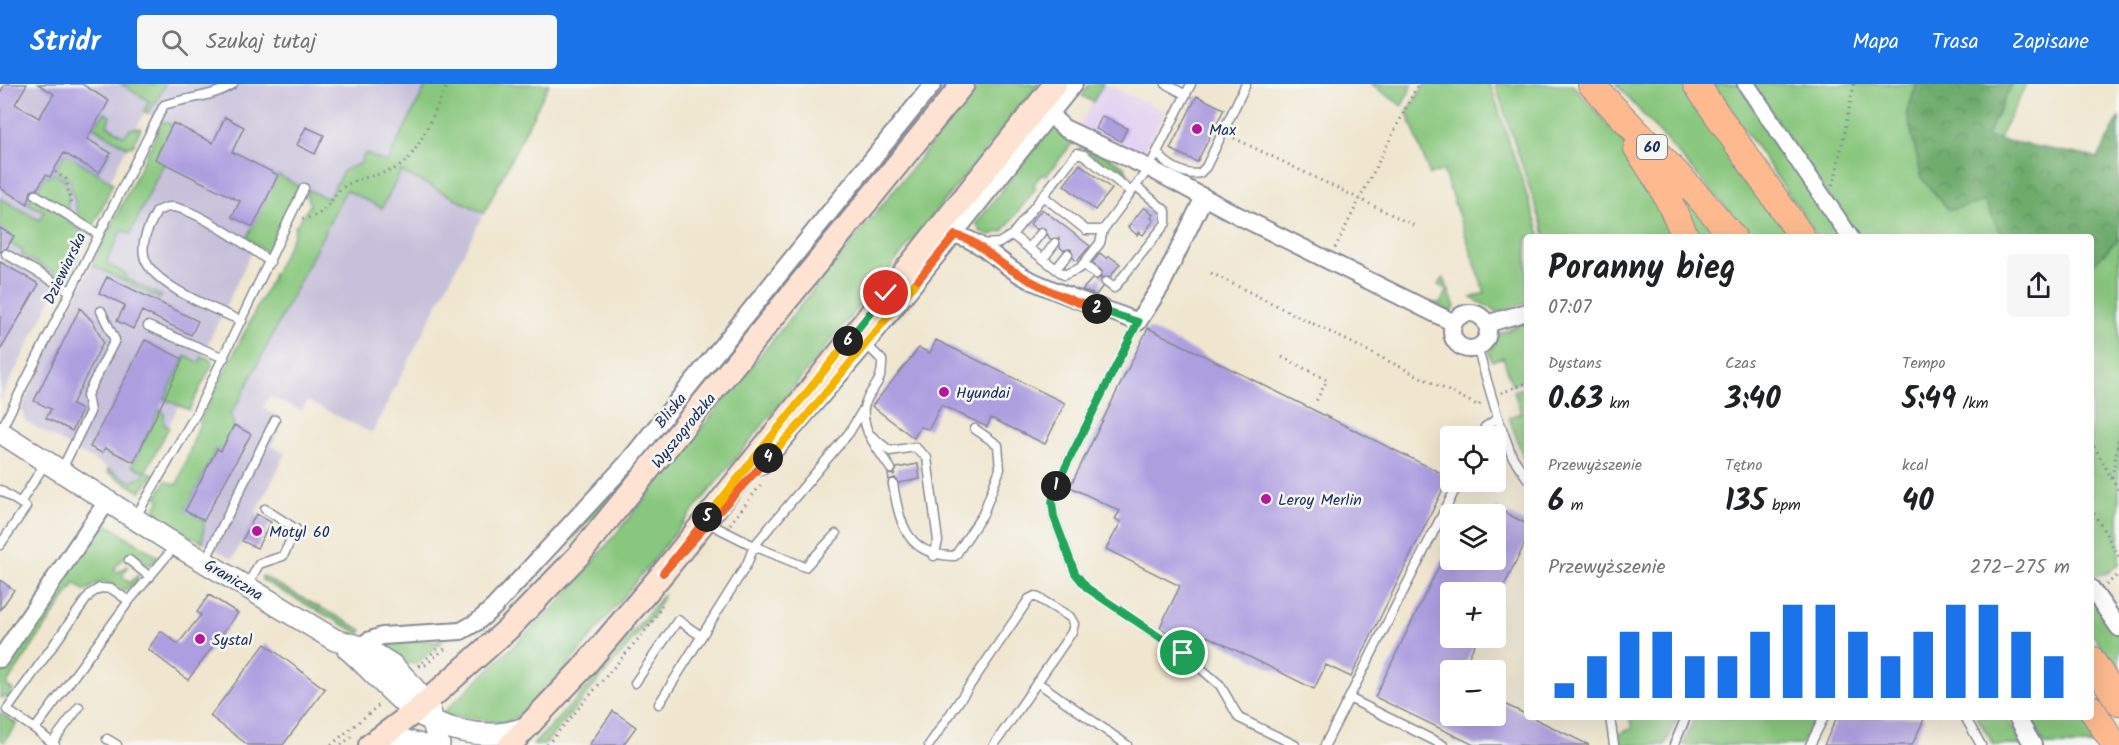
<!DOCTYPE html>
<html lang="pl">
<head>
<meta charset="utf-8">
<style>
	:root { --surface:#fff; --page:#f6f6f6; --text:#202124; --muted:#757577; --accent:#1a73e8 }
	body { margin:0; font-family:Kalam,sans-serif; background:var(--page); color:var(--text); height:100vh; display:flex; flex-direction:column; font-size:22px; white-space:nowrap }
	* { box-sizing:border-box; margin:0 }
	p { font-size:20px; color:var(--muted) }
	.icon { flex:none; width:33px; height:33px; fill:none; stroke:currentColor; stroke-width:2; stroke-linecap:round; stroke-linejoin:round }
	.map { position:relative; flex:1; overflow:hidden }
	.details { position:absolute; left:1524px; top:150px; width:570px; height:486px; display:flex; flex-direction:column; background:var(--surface); border-radius:6px; box-shadow:0 6px 24px #0002 }
	.details>* { flex:none }
	.controls { position:absolute; left:1440px; top:342px; display:grid; gap:12px }
	.controls a { display:grid; place-items:center; width:66px; height:66px; border-radius:6px; background:var(--surface); box-shadow:0 6px 24px #0002; font-size:30px }
	.pin { position:absolute; display:grid; place-items:center; width:51px; height:51px; color:#fff; margin:-26px; border:3px solid #fff; border-radius:50%; box-shadow:0 2px 6px #0007 }
	.km { position:absolute; width:30px; height:30px; margin:-15px; border-radius:50%; background:#222; color:#fff; font-size:16px; line-height:30px; text-align:center }
	.round { display:grid; place-items:center; flex:none; width:63px; height:63px; border-radius:6px; background:var(--page) }
	.headline { display:flex; align-items:center; justify-content:space-between; height:102px; padding:0 24px }
	h1 { font-size:33px; font-weight:700; line-height:45px }
	.metrics { display:grid; grid-template-columns:repeat(3,1fr); gap:9px; height:102px; padding:6px 24px }
	.metrics div { display:grid; align-content:center }
	.metrics b { font-size:30px; font-weight:700 }
	.metrics small { font-size:16px; font-weight:400 }
	.metrics p { font-size:16px }
	.chart { height:168px; padding:12px 24px }
	.chart p { display:flex; justify-content:space-between }
	.chart svg { width:100%; height:108px; margin-top:6px; stroke:var(--accent); stroke-width:6 }
	header { display:flex; align-items:center; gap:36px; box-sizing:border-box; height:84px; padding:0 30px; background:var(--accent); color:#fff }
	header strong { font-size:28px }
	nav { display:flex; gap:33px; margin-inline-start:auto; font-size:21px }
	.search { width:420px; height:54px; background:var(--page); display:flex; align-items:center; gap:15px; box-sizing:border-box; padding:0 21px; border-radius:6px; color:var(--muted); font-size:22px }
	.map>svg:first-child { display:block }
	.built { fill:#e4d3f2 }
	.industrial { fill:#c6c0da }
	.grass { fill:#88c77d; stroke:#527b6e; stroke-width:1.5 }
	.forest { fill:url(#forest-crowns); stroke:#446e65; stroke-width:1.5 }
	.building { fill:#ad9ee0 }
	.lines { fill:none; stroke-linecap:round; stroke-linejoin:round }
	.service-casing { stroke:#868a96; stroke-width:11 }
	.minor-casing { stroke:#868a96; stroke-width:20 }
	.tertiary-casing { stroke:#868a96; stroke-width:24 }
	.secondary-casing { stroke:#868a96; stroke-width:26 }
	.primary-casing { stroke:#868a96; stroke-width:28 }
	.path { stroke:#868a96; stroke-width:3; stroke-dasharray:1.5 4.5; stroke-linecap:butt }
	.service { stroke:#fff; stroke-width:8 }
	.minor { stroke:#fff; stroke-width:16 }
	.tertiary { stroke:#fff; stroke-width:21 }
	.secondary { stroke:#fee3d2; stroke-width:22 }
	.primary { stroke:#fcba8e; stroke-width:26 }
	.split-1-casing { stroke:#fff; stroke-width:12 }
	.split-2-casing { stroke:#fff; stroke-width:12 }
	.split-3-casing { stroke:#fff; stroke-width:12 }
	.split-4-casing { stroke:#fff; stroke-width:12 }
	.split-5-casing { stroke:#fff; stroke-width:12 }
	.split-6-casing { stroke:#fff; stroke-width:12 }
	.split-7-casing { stroke:#fff; stroke-width:12 }
	.split-1 { stroke:#22a559; stroke-width:8 }
	.split-2 { stroke:#22a559; stroke-width:8 }
	.split-3 { stroke:#f0652b; stroke-width:8 }
	.split-4 { stroke:#f5b400; stroke-width:8 }
	.split-5 { stroke:#f0652b; stroke-width:8 }
	.split-6 { stroke:#f5b400; stroke-width:8 }
	.split-7 { stroke:#22a559; stroke-width:8 }
	.poi-dot { fill:#b5179e; stroke:#f6f6f2; stroke-width:2 }
	.labels { text-anchor:middle; stroke-width:5; stroke-linejoin:round; paint-order:stroke }
	.shield { fill:#f6f6f2; stroke:#5d6b8a; stroke-width:1.5 }
	.shield-label { font-size:15px; font-weight:bold; fill:#1b2f5e }
	.poi-label { font-size:16px; fill:#1b2f5e; stroke:#f6f6f2; text-anchor:start }
	.street-label { font-size:16px; fill:#1b2f5e; stroke:#f6f6f2 }
</style>
</head>
<body>
<header>
<strong>Stridr</strong>
<div class="search"><svg class="icon" aria-label="search" viewBox="0 0 24 24"><circle cx="10" cy="10" r="6"/><path d="M15 15l6 6"/></svg>Szukaj tutaj</div>
<nav><a>Mapa</a><a>Trasa</a><a>Zapisane</a></nav>
</header>
<div class="map">
<svg width="2119" height="661" viewBox="0 0 2119 661">
	<defs>
		<pattern id="forest-crowns" width="20" height="18" patternUnits="userSpaceOnUse" patternTransform="scale(1.5)"><rect width="20" height="18" fill="#6eac6c"/><path d="M2 6a3 3 0 1 1 6 0M12 15a3 3 0 1 1 6 0" fill="none" stroke="#5a8c5c"/></pattern>
	</defs>
	<rect width="100%" height="100%" fill="#f6f6f2"/>
	<filter id="ink" filterUnits="userSpaceOnUse"><feTurbulence type="fractalNoise" baseFrequency=".0167" numOctaves="2"/><feDisplacementMap in="SourceGraphic" scale="12" xChannelSelector="R" yChannelSelector="G"/><feConvolveMatrix kernelMatrix="1 2 1 2 8 2 1 2 1" color-interpolation-filters="sRGB"/></filter>
	<filter id="wash" filterUnits="userSpaceOnUse"><feTurbulence type="fractalNoise" baseFrequency=".008" numOctaves="4" result="noise"/><feDisplacementMap in="SourceGraphic" scale="24" xChannelSelector="R" yChannelSelector="G"/><feGaussianBlur stdDeviation="1.35" result="paint"/><feColorMatrix in="noise" values="0 0 0 0 0 0 0 0 0 0 0 0 0 0 0 0 0 1.4 0 .05"/><feComposite in="paint" operator="in"/></filter>
	<g filter="url(#wash)">
		<rect width="100%" height="100%" fill="#f0e6cf"/>
		<!-- built -->
		<path class="built" d="M1103 0 1165 27 1141 72 1077 45Z"/>
		<!-- industrial -->
		<path class="industrial" d="M5 0H121L150 17 0 317V148L15 123 0 114V9Z
			M165 0H427L386 79 360 80 344 86 328 116 286 96 154 373 142 393 132 398 25 337 21 324 163 38 147 29 157 17Z
			M401 87 484 129 372 349 307 317 302 327 269 312 263 325 279 332 280 342 271 362 286 369 233 475 177 444 217 365 230 330 240 315 346 106Z"/>
		<!-- grass -->
		<path class="grass" d="M121 0H165L157 17 147 29 144 27 149 17Z
			M427 0H549L484 129 401 87 382 124 346 106 240 315 230 330 234 341 221 367 216 365 186 426 204 436 203 458C190 451 156 440 155 424L160 416 156 413 166 397 177 401 203 331 294 150 295 143 310 121 306 111 309 106 328 115 344 86 360 80 365 69 387 79Z
			M941 0H947L609 416 529 500 526 498Z
			M980 0H1039L565 585 525 628 506 639 444 631V628L563 515Z
			M1089 0H1103L1093 18 1082 12Z
			M1371 0H1413L1402 22Z
			M1425 0H1490L1541 153H1527V219L1498 228 1471 214 1485 209 1443 86 1430 91 1407 28Z
			M1495 0H1572L1633 69 1679 153H1546Z
			M1616 0H1686L1790 153H1752Z
			M1713 0H1738L1846 153H1818Z
			M1752 0H1917L1907 28 1985 118 2000 148 2007 153H1856Z
			M2012 0H2026L1998 56 1986 53Z
			M105 29 110 32 107 41 124 52 130 45 141 44 133 62 127 63 93 43Z
			M163 37 172 41 164 79 130 150 122 146 106 179 126 190 125 194 162 212 160 215 92 181Z
			M1053 42 1124 82 1131 95 1124 96 1128 90 1119 83 1114 89 1074 57 1046 92 1042 90 1033 101 1036 104 1003 147 990 151 981 148 976 139Z
			M65 69 113 99 94 141 79 137 70 97 55 86Z
			M1659 83 1721 153H1694Z
			M53 89 65 96 69 108 67 129 36 108 46 91 50 93Z
			M278 91 299 102 268 169 247 154Z
			M33 112 87 151 66 196 22 171 23 167 9 159 13 152 2 145 0 148V114L39 136 44 127 28 120Z
			M2119 154V480L2107 489 2091 492V182Z
			M1444 194 1455 223 1451 228 1430 218 1440 220 1448 206 1438 201Z
			M1527 238V295L1512 301 1503 273 1492 277 1489 269 1500 249Z
			M185 272 199 278 203 272 211 276 212 281 189 326 164 315Z
			M1527 302V383L1509 333 1521 329 1514 307Z
			M159 326 164 328V341L169 343 146 387 154 391 141 408 107 388 108 385 132 398 142 393 145 387 132 382Z
			M108 441 160 474 149 481 142 479 129 468 114 485 118 488 128 482 122 492 130 499 138 491 137 499 125 506 102 497 85 507 75 499 6 601 13 606 8 613 0 614V591L100 442Z
			M262 492 362 546 360 550 262 496Z
			M664 510 653 532 544 661H533L591 599Z
			M2091 511 2119 551V590L2091 548Z
			M406 556 442 558 416 580 408 579 378 561Z
			M0 629 17 640 4 658 0 655Z
			M1629 633H1678L1665 661H1622L1620 649 1633 644Z
			M1695 633H1815L1801 661H1683Z
			M1977 633H2006L2023 661H1994Z
			M2028 633H2083L2101 661H2045Z"/>
		<!-- forest -->
		<path class="forest" d="M1917 0H2012L1986 53 2098 74 2119 33V154L2091 182V153H2007L2000 148 1985 118 1949 126 1922 95 1907 28Z"/>
		<g id="blocks">
			<!-- building -->
			<path class="building" d="M5 0H27L15 20 39 34 54 10 38 0H82L109 17 87 55 111 69 99 89 64 69 50 93 46 91 37 105 31 107 28 120 0 104V9Z
				M1197 12 1224 25 1197 78 1170 65Z
				M1102 32 1127 44 1121 57 1096 45Z
				M225 33 244 43 232 68 278 91 253 143 232 133 240 117 155 75 173 39 213 59Z
				M306 43 324 51 315 70 297 61Z
				M1080 80 1112 105 1095 126 1064 101Z
				M1144 123 1153 131 1151 134 1154 136 1143 151 1139 148 1137 151 1128 143Z
				M1042 125 1090 162 1077 177 1073 174 1071 165 1063 166 1060 163 1059 154 1050 155 1044 144 1036 145 1030 140Z
				M0 144 14 152 7 164 0 168Z
				M1100 169 1107 175 1109 172 1120 180 1110 193 1101 194 1102 203 1096 211 1082 206 1092 195 1096 196 1101 193 1102 187 1092 179Z
				M0 178 39 200 0 267Z
				M107 193 198 237 191 251 142 227 133 245 117 237 125 221 99 209Z
				M80 224 94 239 103 258 72 321 82 326 72 347 46 334 51 325 34 317Z
				M1148 244 1449 393 1351 593 1326 581 1314 605 1207 552 1198 570 1160 543 1180 502 1106 465 1121 438 1115 435 1120 427 1070 403Z
				M145 256 183 275 134 378 105 364 102 369 90 363Z
				M936 256 1065 319 1045 360 991 334 987 343 941 321 929 345 920 343 914 354 872 322 919 264 930 269Z
				M234 341 251 350 204 436 185 427 217 365 221 367Z
				M918 380 920 395 899 399 895 394 889 396 888 390 894 391 897 384Z
				M1496 424 1527 440V455L1501 508H1450V554H1478L1462 586H1450V632H1496V616L1589 661H1474L1375 613 1442 476H1496Z
				M256 430 271 438 257 464 242 457Z
				M0 496 14 506 0 526Z
				M209 511 238 529 188 596 148 565 161 547 178 560 201 531 197 528Z
				M265 560 325 605 283 661H248L210 632Z
				M613 627 636 643 623 661H589Z
				M1837 633H1925L1912 661H1824Z"/>
		</g>
	</g>
	<g filter="url(#ink)">
		<use href="#blocks" fill-opacity="0" stroke="#868a96" stroke-width="1.5"/>
		<g class="lines">
			<!-- service casing -->
			<g class="service-casing">
				<path id="service" d="M1166 0 1186 11
					M1157 68C1164 80 1186 93 1200 89L1206 83 1246 0
					M36 111 98 150
					M1043 112 1086 146H1103
					M1012 151 1077 69 1084 71 1131 108
					M980 160 999 159 1012 151 1064 191 1080 184 1100 159 1103 146 1149 84 1191 0
					M1029 164 1041 149
					M6 170 70 207
					M1043 175 1055 159
					M1083 180 1096 190
					M1056 185 1068 170
					M1106 198 1114 204 1166 139V127L1136 102
					M242 237C217 226 148 200 144 171 141 155 150 141 157 127 160 126 166 123 170 123 192 122 251 164 270 178
					M1138 238 1056 402 1052 418 1054 433 1075 489 1087 504 1183 569 1220 601 1239 634 1295 661
					M148 242 224 274
					M866 260 882 276C884 301 867 306 864 324 861 347 880 368 891 385
					M1477 263 1498 334 1485 343 1481 352
					M1498 334 1512 372 1527 394
					M0 348 164 21C187 13 212 14 233 0
					M868 349 890 367 915 363 927 374 938 457 934 472
					M61 387 90 328 87 311 115 256 101 227
					M893 400C900 442 908 472 955 472L983 430 1000 385 998 361 975 345
					M0 406 20 419 46 378
					M135 434 196 330 304 104
					M708 439 754 462 849 349 864 324
					M0 461 26 423 20 419
					M129 476 150 493
					M205 477 275 336
					M247 502 259 480 283 472 296 445 265 425
					M129 517 112 505 100 504 90 510 7 626 35 645 129 517 176 461
					M1037 598 1127 661
					M635 599 678 536 701 552
					M1349 614 1443 661
					M659 620 747 480 754 462 805 483 836 450
					M1610 633 1614 661
					M1965 633 1981 661
					M35 645 55 661
					M107 655 117 661
					M52 659 79 623
					M929 661 1029 515 1035 512 1070 533 1074 540 1072 548 994 661
					M1325 661 1459 398
					M1674 661 1686 633
					M1810 661 1824 633"/>
			</g>
			<!-- minor casing -->
			<g class="minor-casing">
				<path id="minor" d="M1746 0 1850 153
					M1050 31 1064 44 1149 84 1239 132 1454 239
					M955 151C983 157 1001 181 1026 194 1063 212 1101 223 1138 238L1161 202 1204 113
					M1452 247a18 18 0 1 1 36 0a18 18 0 1 1-36 0Z
					M1486 240 1527 228
					M761 382 866 260 1074 0
					M2091 504 2119 544
					M356 571 368 557 382 552 461 547 477 538 494 523 627 379 933 0
					M0 575 108 416
					M2017 633 2033 661"/>
			</g>
			<!-- tertiary casing -->
			<g class="tertiary-casing">
				<path id="tertiary" d="M0 348 168 456 335 556 365 564 392 581 407 596 429 623 439 661
					M348 565C367 581 383 601 402 617 435 646 486 659 528 643
					M378 655 407 657 421 661"/>
			</g>
			<!-- secondary casing -->
			<g class="secondary-casing">
				<path id="secondary" d="M370 661 416 627 508 545 579 471 963 0
					M510 661 580 587 663 489 1055 0"/>
			</g>
			<!-- primary casing -->
			<g class="primary-casing">
				<path id="primary" d="M1591 0 1699 113 1733 153
					M1696 0 1802 153
					M1637 64 1662 103 1686 153
					M2091 575 2119 618
					M2091 624 2115 661"/>
			</g>
			<!-- path -->
			<path class="path" d="M1234 54 1417 143
				M55 88 66 95 71 121
				M1832 101 1835 95 1854 0
				M302 135C329 132 328 114 345 102 360 92 382 92 398 83 418 73 437 21 448 0
				M1335 164 1418 0
				M1211 189 1479 322 1481 317
				M1282 273 1327 296 1315 319
				M1501 309 1527 299
				M2091 357 2119 407
				M2112 393 2119 353
				M2091 424 2119 473
				M730 440 763 398
				M2106 501 2119 490
				M418 582 437 565
				M419 582 425 581 447 563
				M331 661 379 621
				M341 661 354 651
				M547 661 651 540 663 520"/>
			<!-- service -->
			<use href="#service" class="service"/>
			<!-- minor -->
			<use href="#minor" class="minor"/>
			<!-- tertiary -->
			<use href="#tertiary" class="tertiary"/>
			<!-- secondary -->
			<use href="#secondary" class="secondary"/>
			<!-- primary -->
			<use href="#primary" class="primary"/>
		</g>
	</g>
	<g class="lines" filter="url(#ink)">
		<!-- split-1 casing -->
		<g class="split-1-casing">
			<path id="split-1" d="M1056 402 1052 418 1054 433 1075 489 1087 504 1183 569"/>
		</g>
		<!-- split-2 casing -->
		<g class="split-2-casing">
			<path id="split-2" d="M1056 402 1138 238 1097 225"/>
		</g>
		<!-- split-3 casing -->
		<g class="split-3-casing">
			<path id="split-3" d="M914 201 955 151C977 156 988 171 1007 183 1034 200 1067 216 1097 225"/>
		</g>
		<!-- split-4 casing -->
		<g class="split-4-casing">
			<path id="split-4" d="M768 374 800 340 914 201"/>
		</g>
		<!-- split-5 casing -->
		<g class="split-5-casing">
			<path id="split-5" d="M707 433 663 489 768 374"/>
		</g>
		<!-- split-6 casing -->
		<g class="split-6-casing">
			<path id="split-6" d="M707 433 848 257"/>
		</g>
		<!-- split-7 casing -->
		<g class="split-7-casing">
			<path id="split-7" d="M848 257 886 209"/>
		</g>
		<!-- split-1 -->
		<use href="#split-1" class="split-1"/>
		<!-- split-2 -->
		<use href="#split-2" class="split-2"/>
		<!-- split-3 -->
		<use href="#split-3" class="split-3"/>
		<!-- split-4 -->
		<use href="#split-4" class="split-4"/>
		<!-- split-5 -->
		<use href="#split-5" class="split-5"/>
		<!-- split-6 -->
		<use href="#split-6" class="split-6"/>
		<!-- split-7 -->
		<use href="#split-7" class="split-7"/>
	</g>
	<!-- markers -->
	<g class="poi-dot">
		<circle cx="1197" cy="45" r="6"/>
		<circle cx="944" cy="308" r="6"/>
		<circle cx="1266" cy="415" r="6"/>
		<circle cx="257" cy="447" r="6"/>
		<circle cx="200" cy="555" r="6"/>
	</g>
	<g class="labels">
		<!-- shield labels -->
		<rect class="shield" x="1637" y="51" width="30" height="24" rx="4.5"/>
		<g class="shield-label">
			<text x="1652" y="68">60</text>
		</g>
		<!-- poi labels -->
		<g class="poi-label">
			<text x="1209" y="51">Max</text>
			<text x="956" y="314">Hyundai</text>
			<text x="1278" y="421">Leroy Merlin</text>
			<text x="269" y="453">Motyl 60</text>
			<text x="212" y="561">Systal</text>
		</g>
		<!-- street labels -->
		<g class="street-label">
			<text transform="translate(64 184) rotate(-64)" y="6">Dziewiarska</text>
			<text transform="translate(670 326) rotate(-51)" y="6">Bliska</text>
			<text transform="translate(683 346) rotate(-51)" y="6">Wyszogrodzka</text>
			<text transform="translate(234 495) rotate(31)" y="6">Graniczna</text>
		</g>
	</g>
</svg>
<div class="controls">
<a><svg class="icon" aria-label="locate" viewBox="0 0 24 24"><circle cx="12" cy="12" r="6"/><path d="M12 2v4M12 18v4M2 12h4M18 12h4"/></svg></a>
<a><svg class="icon" aria-label="layers" viewBox="0 0 24 24"><path d="M12 4l9 5-9 5-9-5zM3 14l9 5 9-5"/></svg></a>
<a>+</a>
<a>−</a>
</div>
<div class="pin" style="left:1183px;top:569px;background:#1e9e55"><svg class="icon" aria-label="arrive" viewBox="0 0 24 24"><path d="M6 21V4h12l-3 4 3 4H6"/></svg></div>
<div class="pin" style="left:886px;top:209px;background:#d93025"><svg class="icon" aria-label="check" viewBox="0 0 24 24"><path d="M5 12l5 5 9-10"/></svg></div>
<b class="km" style="left:1056px;top:402px">1</b>
<b class="km" style="left:1097px;top:225px">2</b>
<b class="km" style="left:768px;top:374px">4</b>
<b class="km" style="left:707px;top:433px">5</b>
<b class="km" style="left:848px;top:257px">6</b>
<section class="details">
<div class="headline"><div><h1>Poranny bieg</h1><p>07:07</p></div><a class="round"><svg class="icon" aria-label="share" viewBox="0 0 24 24"><path d="M12 15V3M7 8l5-5 5 5M5 13v7h14v-7"/></svg></a></div>
<div class="metrics">
<div><p>Dystans</p><b>0.63<small> km</small></b></div>
<div><p>Czas</p><b>3:40</b></div>
<div><p>Tempo</p><b>5:49<small> /km</small></b></div>
</div>
<div class="metrics">
<div><p>Przewyższenie</p><b>6<small> m</small></b></div>
<div><p>Tętno</p><b>135<small> bpm</small></b></div>
<div><p>kcal</p><b>40</b></div>
</div>
<div class="chart"><p><span>Przewyższenie</span>272–275 m</p>
<svg viewBox="0 0 160 44" preserveAspectRatio="none"><path d="M5 44V38M15 44V27M25 44V17M35 44V17M45 44V27M55 44V27M65 44V17M75 44V6M85 44V6M95 44V17M105 44V27M115 44V17M125 44V6M135 44V6M145 44V17M155 44V27"/></svg>
</div>
</section>
</div>
</body>
</html>
